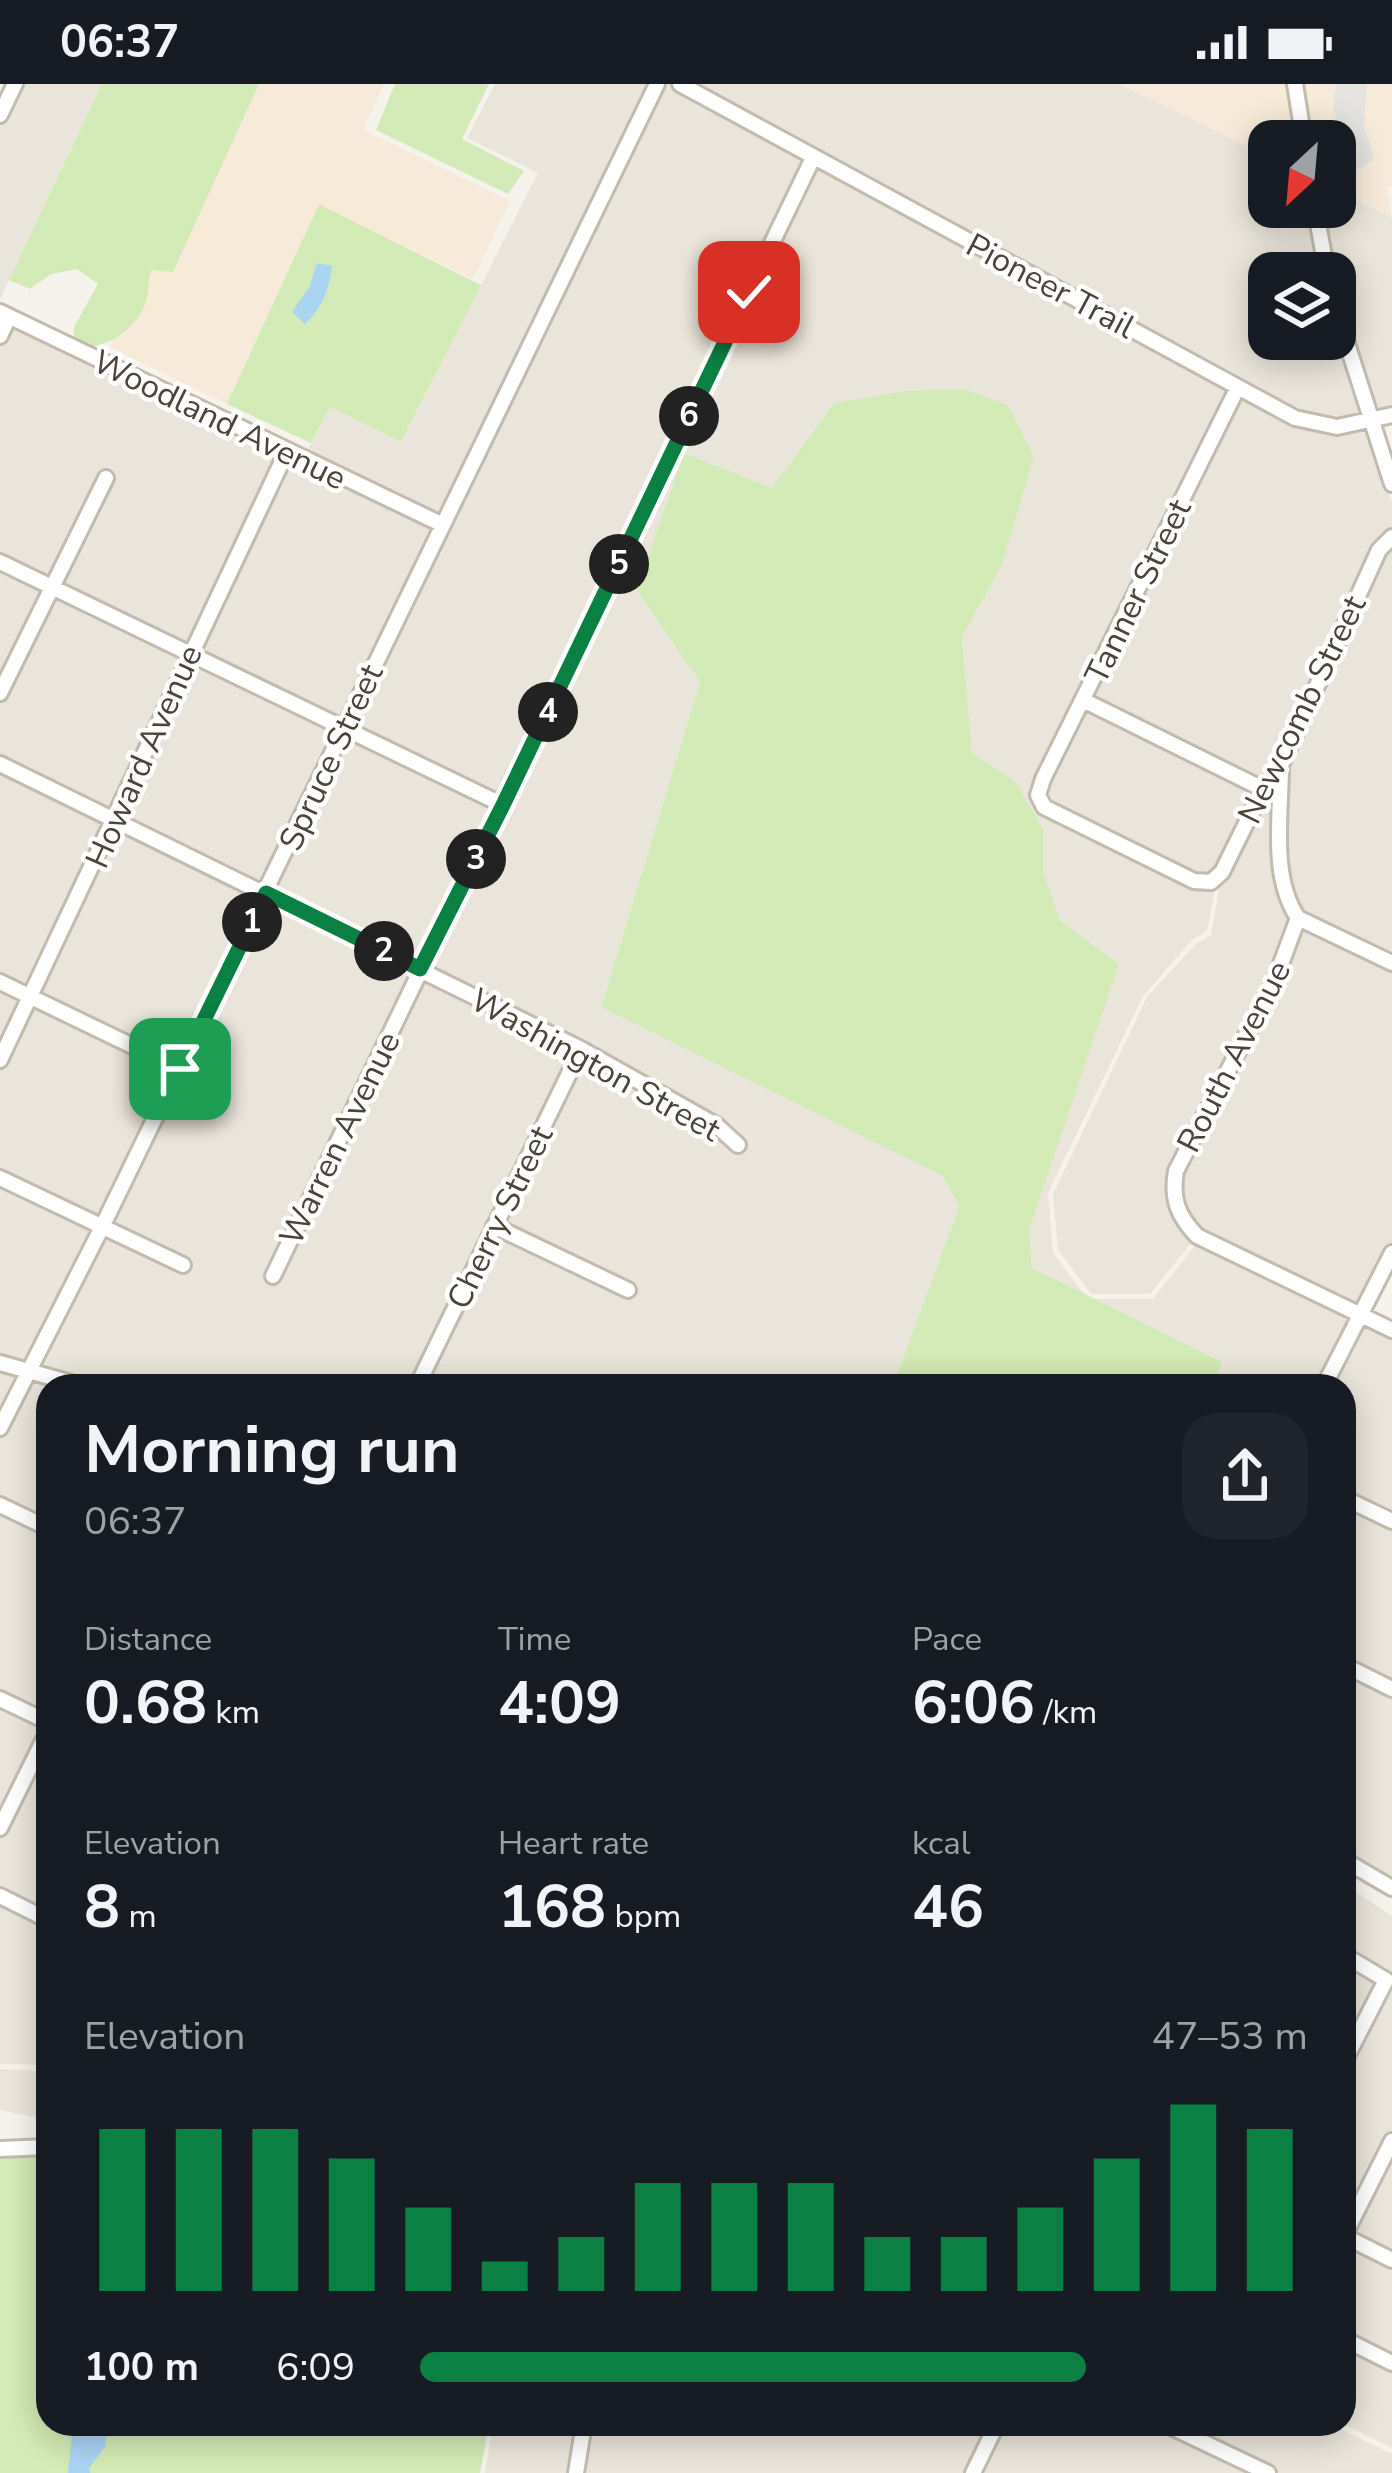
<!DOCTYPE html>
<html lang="en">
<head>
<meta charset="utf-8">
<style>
	:root { --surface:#171b24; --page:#20242c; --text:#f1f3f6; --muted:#9ea1a6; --accent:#0b8043 }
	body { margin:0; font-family:"Nunito Sans",sans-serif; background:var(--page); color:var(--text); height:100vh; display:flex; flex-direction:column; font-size:45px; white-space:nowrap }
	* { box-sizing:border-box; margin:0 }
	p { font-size:39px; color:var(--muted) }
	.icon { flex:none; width:66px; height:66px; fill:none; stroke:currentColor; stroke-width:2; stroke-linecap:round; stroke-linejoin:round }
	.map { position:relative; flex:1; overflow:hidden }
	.details { position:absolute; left:36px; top:1290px; width:1320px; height:1062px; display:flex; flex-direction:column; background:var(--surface); border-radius:36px; box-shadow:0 6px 30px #0003 }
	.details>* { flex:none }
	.needle { width:78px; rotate:206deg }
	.fabs { position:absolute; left:1248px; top:36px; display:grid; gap:24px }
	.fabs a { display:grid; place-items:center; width:108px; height:108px; border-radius:24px; background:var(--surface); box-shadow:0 6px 30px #0003; font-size:60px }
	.pin { position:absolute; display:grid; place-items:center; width:102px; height:102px; color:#fff; margin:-51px; border-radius:24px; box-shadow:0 6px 18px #0006 }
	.km { position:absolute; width:60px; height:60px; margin:-30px; border-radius:50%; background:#222; color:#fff; font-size:33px; line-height:60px; text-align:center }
	.round { display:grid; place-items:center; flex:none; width:126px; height:126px; border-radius:36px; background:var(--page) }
	.headline { display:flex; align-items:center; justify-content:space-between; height:204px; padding:0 48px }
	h1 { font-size:66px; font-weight:700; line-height:90px }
	.figures { display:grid; grid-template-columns:repeat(3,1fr); gap:18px; height:204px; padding:12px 48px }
	.figures div { display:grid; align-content:center }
	.figures b { font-size:60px; font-weight:700 }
	.figures small { font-size:33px; font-weight:400 }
	.figures p { font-size:33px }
	.chart { height:336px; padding:24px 48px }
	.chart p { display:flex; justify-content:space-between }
	.chart svg { width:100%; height:216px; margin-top:12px; stroke:var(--accent); stroke-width:6 }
	ul { padding:0 48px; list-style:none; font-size:39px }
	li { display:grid; grid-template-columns:192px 144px 1fr; align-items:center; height:90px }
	li i { height:30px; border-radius:15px; background:var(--accent) }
	.status { display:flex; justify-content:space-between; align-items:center; height:84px; padding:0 60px; background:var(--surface); direction:ltr }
	.status svg { height:33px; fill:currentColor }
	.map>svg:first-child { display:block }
	.residential { fill:#eae5da }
	.commercial { fill:#f7ead8 }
	.green { fill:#d2eab5 }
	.parking { fill:#e5e3e0 }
	.water { fill:#a9d4f2 }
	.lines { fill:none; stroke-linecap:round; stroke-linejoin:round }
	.minor-casing { stroke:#c2bbae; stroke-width:20 }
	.minor { stroke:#fff; stroke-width:14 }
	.route-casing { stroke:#fff; stroke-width:24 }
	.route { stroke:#0b8043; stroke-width:15 }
	.labels { text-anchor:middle; stroke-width:9; stroke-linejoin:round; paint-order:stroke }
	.street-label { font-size:33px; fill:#4b4439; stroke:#fff }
</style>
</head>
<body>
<div class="status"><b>06:37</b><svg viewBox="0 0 49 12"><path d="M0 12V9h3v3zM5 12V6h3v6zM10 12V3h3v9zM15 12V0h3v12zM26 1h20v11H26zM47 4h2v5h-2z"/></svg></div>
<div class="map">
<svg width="1392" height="2389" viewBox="0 0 1392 2389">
	<rect width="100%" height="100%" fill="#f6f3ec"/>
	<!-- residential -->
	<path class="residential" d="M3 0H102L0 215V6Z
		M495 0H680L813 74 503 721 343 643 30 1286 82 1302H48V1981L0 1980V228L303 375 330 323 401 358 538 89 467 54Z
		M693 0H1120L1269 73V123H1309L1320 189H1269V255H1335V246L1362 332 1337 337 1298 328Z
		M815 82 1230 305 1031 709 1042 729 1192 803 1215 805 1207 847 1192 856 1143 912 1048 1109 1053 1169 1084 1210 1032 1184 1029 1147 1119 880 1060 836 1042 788 1043 745 1015 698 972 669 962 553 1002 481 1034 373 965 305 904 307 834 319 772 404 684 369 638 506 700 598 601 922 943 1092 959 1123 893 1302H423L496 1150 631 1213 635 1202 502 1139 583 973 712 1046 738 1069 746 1061 719 1035 589 961 428 882Z
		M1335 105 1392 133V324L1374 329 1353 270 1321 123H1335Z
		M1240 311 1292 340 1315 347 1337 349 1366 344 1392 418V445L1374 464 1278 675 1262 697 1091 613Z
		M1392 453V1169L1361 1231 1197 1152 1150 1210H1091L1058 1166 1053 1110 1147 913 1196 860 1211 851 1222 788Z
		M1085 624 1255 708 1217 784 1210 792 1196 791 1049 719 1044 710 1048 697Z
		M345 651 495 724 418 877 273 806Z
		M268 817 413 888 266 1196 276 1200 423 893 573 968 411 1302H105L38 1282 105 1150 186 1188 190 1177 111 1138Z
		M1197 1159 1353 1234 1318 1302H1212L1222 1277 1095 1215H1153Z
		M1363 1239 1392 1253V1430L1344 1407V1302H1331Z
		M1344 1421 1392 1444V1598L1344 1574Z
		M1344 1589 1392 1612V1797L1344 1769Z
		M1344 1800 1392 1832V2364L1343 2340Z
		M0 1985 48 1987V2036L0 2026Z
		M493 2340H578L570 2389H485Z
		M590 2340H991L967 2389H581Z
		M1003 2340H1330L1392 2370V2389H979Z"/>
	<!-- commercial -->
	<path class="commercial" d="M259 0H384L363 46 510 117 473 195 319 120 227 320 111 264V256L125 249 147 217 148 194 153 185 173 188Z
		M1120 0H1289L1298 57H1269V73Z
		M1301 0H1392V102H1387L1392 133 1335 105V57H1310Z"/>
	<!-- green -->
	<path class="green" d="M102 0H259L173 188 152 186C147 196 150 202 147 214 139 245 104 268 74 263V243L98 200 77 185 51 190 30 205 9 196Z
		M395 0H489L462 55 524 87 508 110 376 46Z
		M319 120 481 201 401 358 330 323 311 359 227 320Z
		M964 305 1008 321 1034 373 1002 481 962 553 972 669 1015 697 1043 745V788L1060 836 1119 880 1029 1147 1032 1184 1223 1278 1212 1302H893L959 1123 943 1092 601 923 700 598 637 506 684 369 772 404 834 319 904 307Z
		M48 2071V2340H489L480 2389H0V2074Z"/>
	<!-- parking -->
	<path class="parking" d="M1336 0H1367L1364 44 1375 75 1357 86 1333 25Z"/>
	<!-- water -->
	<path class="water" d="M317 179 332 182C329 206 322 224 305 240L292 228 309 204Z
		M73 2340H108L105 2363 89 2384 90 2389H68Z"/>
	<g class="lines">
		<!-- minor casing -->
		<g class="minor-casing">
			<path id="minor" d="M680 0 1295 334 1337 343 1392 331
				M1295 0 1304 57
				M0 31 15 0
				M1315 123 1327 189
				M1335 222 1392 400
				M0 228 441 440
				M0 252 9 233
				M1238 303 1043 695 1038 711 1044 723 1194 797 1211 798 1222 788 1263 705 1281 681 1379 466 1392 453
				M0 478 503 721
				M0 609 106 394
				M1083 616 1267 707
				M0 680 581 965 716 1041 738 1061
				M1281 682C1281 731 1270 793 1298 834L1275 896 1176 1087C1171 1115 1178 1132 1197 1152L1392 1246
				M1298 834 1392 879
				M0 898 180 985
				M0 976 286 369
				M0 1094 183 1181
				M494 1142 628 1206
				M273 1192 813 74
				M0 1279 82 1302
				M417 1302 581 965
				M1324 1302 1392 1169
				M0 1344 103 1141 657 0
				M1344 1414 1392 1437
				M0 1421 48 1444
				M1344 1581 1392 1605
				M0 1615 48 1638
				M0 1744 48 1647
				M1344 1776 1392 1804
				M0 1812 48 1836
				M1344 1871 1386 1896 1344 1978
				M0 2065 48 2063
				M1344 2152 1392 2057
				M1344 2152 1392 2176
				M1344 2255 1392 2279
				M1165 2340 1268 2389
				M576 2389 584 2340
				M973 2389 997 2340"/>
		</g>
		<!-- minor -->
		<use href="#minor" class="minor"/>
	</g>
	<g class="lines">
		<!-- route casing -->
		<g class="route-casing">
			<path id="route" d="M180 985 266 809 420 885 503 721 749 208"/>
		</g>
		<!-- route -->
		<use href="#route" class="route"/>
	</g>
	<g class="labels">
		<!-- street labels -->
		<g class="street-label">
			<text transform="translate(1051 201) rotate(28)" y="12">Pioneer Trail</text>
			<text transform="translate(220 335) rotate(26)" y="12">Woodland Avenue</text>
			<text transform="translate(1137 507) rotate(-64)" y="12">Tanner Street</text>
			<text transform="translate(1301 625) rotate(-64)" y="12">Newcomb Street</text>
			<text transform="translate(143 672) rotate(-66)" y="12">Howard Avenue</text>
			<text transform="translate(330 673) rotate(-65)" y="12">Spruce Street</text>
			<text transform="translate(1233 972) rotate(-63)" y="12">Routh Avenue</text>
			<text transform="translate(596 980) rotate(29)" y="12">Washington Street</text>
			<text transform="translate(339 1054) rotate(-64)" y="12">Warren Avenue</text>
			<text transform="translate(499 1133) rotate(-64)" y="12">Cherry Street</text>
		</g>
	</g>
</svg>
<div class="fabs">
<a><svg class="needle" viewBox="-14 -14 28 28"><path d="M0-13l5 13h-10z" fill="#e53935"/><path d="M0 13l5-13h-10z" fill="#9ea1a6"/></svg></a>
<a><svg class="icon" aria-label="layers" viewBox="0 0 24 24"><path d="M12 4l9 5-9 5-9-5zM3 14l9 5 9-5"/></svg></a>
</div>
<div class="pin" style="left:180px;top:985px;background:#1e9e55"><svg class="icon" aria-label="arrive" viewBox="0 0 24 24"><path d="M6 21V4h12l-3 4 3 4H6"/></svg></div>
<div class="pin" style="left:749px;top:208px;background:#d93025"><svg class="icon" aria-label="check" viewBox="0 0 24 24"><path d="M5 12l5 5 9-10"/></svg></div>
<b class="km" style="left:252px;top:838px">1</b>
<b class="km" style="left:384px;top:867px">2</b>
<b class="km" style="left:476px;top:775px">3</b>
<b class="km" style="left:548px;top:628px">4</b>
<b class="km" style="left:619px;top:480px">5</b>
<b class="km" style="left:689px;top:332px">6</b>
<section class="details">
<div class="headline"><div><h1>Morning run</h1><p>06:37</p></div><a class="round"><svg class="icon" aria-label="share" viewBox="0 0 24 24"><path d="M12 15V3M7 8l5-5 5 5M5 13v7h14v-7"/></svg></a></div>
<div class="figures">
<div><p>Distance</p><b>0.68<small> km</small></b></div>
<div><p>Time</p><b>4:09</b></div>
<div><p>Pace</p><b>6:06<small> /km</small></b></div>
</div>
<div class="figures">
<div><p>Elevation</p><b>8<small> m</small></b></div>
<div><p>Heart rate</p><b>168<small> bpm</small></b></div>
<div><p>kcal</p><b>46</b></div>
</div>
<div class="chart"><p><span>Elevation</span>47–53 m</p>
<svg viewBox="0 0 160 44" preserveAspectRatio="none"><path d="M5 44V11M15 44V11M25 44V11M35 44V17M45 44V27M55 44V38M65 44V33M75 44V22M85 44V22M95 44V22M105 44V33M115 44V33M125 44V27M135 44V17M145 44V6M155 44V11"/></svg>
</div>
<ul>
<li><b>100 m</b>6:09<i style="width:75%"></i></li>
</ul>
</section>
</div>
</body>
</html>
